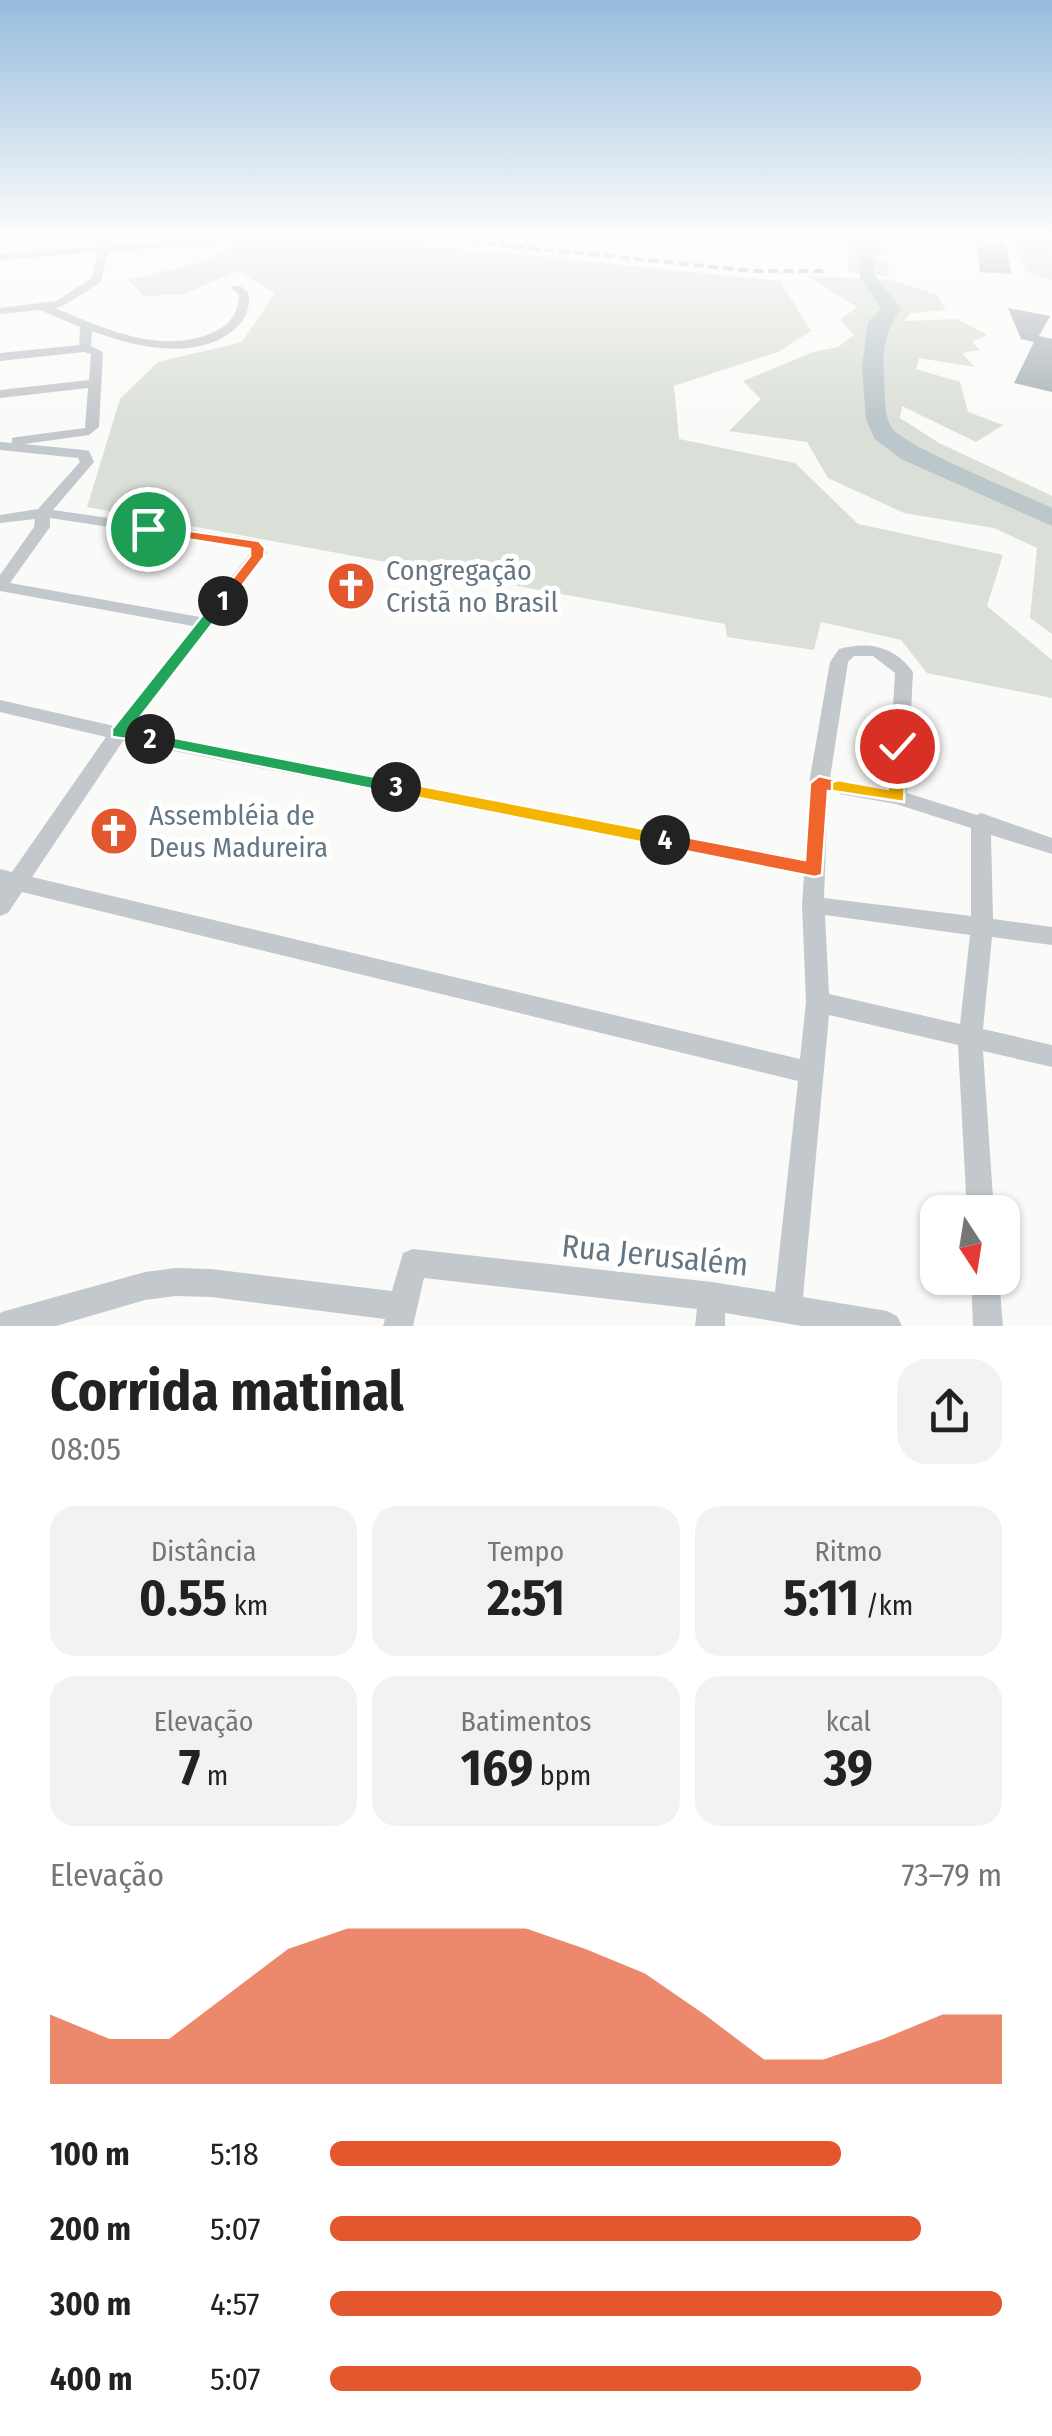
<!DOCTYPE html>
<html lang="pt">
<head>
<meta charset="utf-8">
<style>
	:root { --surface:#fff; --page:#f2f2f2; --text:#222; --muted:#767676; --accent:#e4572e }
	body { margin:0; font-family:"Fira Sans Condensed",sans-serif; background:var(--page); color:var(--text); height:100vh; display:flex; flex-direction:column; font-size:38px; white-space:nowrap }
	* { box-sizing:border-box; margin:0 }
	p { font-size:32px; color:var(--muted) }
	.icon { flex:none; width:55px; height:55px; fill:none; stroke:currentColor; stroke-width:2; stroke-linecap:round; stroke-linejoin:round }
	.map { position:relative; height:1326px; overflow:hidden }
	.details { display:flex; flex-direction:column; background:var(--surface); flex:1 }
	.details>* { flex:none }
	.needle { width:65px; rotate:168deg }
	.fabs { position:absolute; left:920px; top:1195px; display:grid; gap:20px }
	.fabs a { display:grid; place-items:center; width:100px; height:100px; border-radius:20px; background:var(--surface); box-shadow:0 2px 8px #0004; font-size:50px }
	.pin { position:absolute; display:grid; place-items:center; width:85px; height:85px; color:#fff; margin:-42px; border:5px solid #fff; border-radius:50%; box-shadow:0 2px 10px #0007 }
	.km { position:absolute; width:50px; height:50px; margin:-25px; border-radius:50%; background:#222; color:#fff; font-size:28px; line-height:50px; text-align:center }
	.round { display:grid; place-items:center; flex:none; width:105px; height:105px; border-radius:30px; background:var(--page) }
	.head { display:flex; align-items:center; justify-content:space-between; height:170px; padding:0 50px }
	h1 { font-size:55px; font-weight:700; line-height:75px }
	.figures { display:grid; grid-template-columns:repeat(3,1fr); gap:15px; height:170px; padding:10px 50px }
	.figures div { display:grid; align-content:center; border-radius:25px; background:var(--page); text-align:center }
	.figures b { font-size:50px; font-weight:700 }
	.figures small { font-size:28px; font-weight:400 }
	.figures p { font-size:28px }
	.chart { height:280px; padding:20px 50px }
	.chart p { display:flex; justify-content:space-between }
	.chart svg { width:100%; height:180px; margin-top:10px; fill:var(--accent); opacity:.7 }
	ul { padding:0 50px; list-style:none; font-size:32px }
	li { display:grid; grid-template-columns:160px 120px 1fr; align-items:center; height:75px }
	li i { height:25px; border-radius:12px; background:var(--accent) }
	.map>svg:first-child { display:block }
	.green { fill:#dadfd7 }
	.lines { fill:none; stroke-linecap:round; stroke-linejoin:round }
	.river { fill:#bbc7cb; fill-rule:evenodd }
	.building { fill:#aab3b9 }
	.street { fill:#c3c8cc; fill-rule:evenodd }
	.rail { stroke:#a2aab0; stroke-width:4; stroke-dasharray:10 5; stroke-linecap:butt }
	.split-1 { fill:#f0652b; stroke:#fff; stroke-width:2.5 }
	.split-2 { fill:#22a559; stroke:#fff; stroke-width:2.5 }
	.split-3 { fill:#22a559; stroke:#fff; stroke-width:2.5 }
	.split-4 { fill:#f5b400; stroke:#fff; stroke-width:2.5 }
	.split-5 { fill:#f0652b; stroke:#fff; stroke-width:2.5 }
	.split-6 { fill:#f5b400; stroke:#fff; stroke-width:2.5 }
	.labels { text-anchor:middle; stroke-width:10; stroke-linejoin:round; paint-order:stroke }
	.poi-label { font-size:28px; fill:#657683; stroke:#fff; text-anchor:start }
	.near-street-label { font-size:32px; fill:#657683; stroke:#fff }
</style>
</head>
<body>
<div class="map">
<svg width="1052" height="1326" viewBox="0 0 1052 1326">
	<rect width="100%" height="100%" fill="#fafaf8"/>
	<!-- green -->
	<path class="green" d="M244 237H346L780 281 811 331 778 352 674 386 679 439 795 463 858 524 1003 555 987 606 1052 660V698L927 673 901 640 821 622 814 650 727 637 725 624 87 507 120 399 158 362 242 342 275 293 238 271 184 294 144 296 128 280 209 260Z
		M849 237 896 239 877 247 892 253 873 258 888 262 889 276 848 272Z
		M1011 237H1052V281L1026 271Z
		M808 276 890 280 936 294 946 310 911 313 904 321 957 319 987 335 972 342 980 350 962 353 975 367 919 358 916 369 960 382 968 412 1003 425 976 442 902 406 900 418 939 443 1052 496V634L1030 618 1037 548 994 528 904 513 828 478 807 442 729 431 761 399 743 381 813 352 838 347 854 335 840 320 857 307Z"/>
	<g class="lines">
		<!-- river -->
		<path class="river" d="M857 237H875L874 274 901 309C886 328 882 349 884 374 885 390 883 415 892 428 905 447 1023 494 1052 508V526L901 459 875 439 866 420 862 367 868 322 881 308 860 278Z"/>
	</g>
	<!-- building -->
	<path class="building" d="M975 239 1005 242 1012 274 980 272Z
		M1008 308 1050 316 1039 336 1052 339V392L1014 383 1034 342 1021 339Z"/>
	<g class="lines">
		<!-- street -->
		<path class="street" d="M111 237 109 245 215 237 225 240 220 243 108 252 101 282 63 306 55 308C103 328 162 356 214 332 231 324 238 313 239 295L231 288 232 286H240L248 292C251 305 247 317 237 327 198 363 135 347 92 331L91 346 103 352 99 427 89 435 24 444 84 450 89 451 94 462 53 510 254 539 259 541 267 552 132 729 805 859 809 783 830 662 839 649C869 641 894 646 913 672L907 793 977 815 981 813 1052 838V854L991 835 993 919 1052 927V945L992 937 983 1029 1052 1045V1067L983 1051 994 1212H967L958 1045 829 1015 803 1297 887 1311 897 1316 902 1326H802L725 1313V1326H695L697 1309 424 1278 413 1326H383L385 1319 211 1297 176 1296 145 1300 56 1326H0V1313L5 1311 145 1272 176 1268 211 1269 392 1291 403 1253 413 1249 712 1282 775 1292 798 1081 22 892 8 913 0 916V869L12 872 106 737 0 712V700L114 726 193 626 0 591V575L34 527 35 519 0 523V515L38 509 80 462 78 458 0 450V442L12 443V438L17 437 85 428 88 388 0 398V390L89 380 91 354 84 352 0 361V353L79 345 80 327 40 310 0 314V308L56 301 92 278 98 252 0 260V254L99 246 101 237ZM50 518 249 548 251 552 200 617 10 583 50 527ZM854 656H873L895 673 888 788 830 778 848 662ZM123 741 804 875 802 905 806 1002 800 1059 32 877ZM828 792 896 804 971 828V916L824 898ZM825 915 970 935 960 1024 829 994Z
			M971 1278H999L1003 1326H973Z"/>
		<!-- rail -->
		<path class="rail" d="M425 237 753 271H828"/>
	</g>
	<!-- sky -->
	<linearGradient id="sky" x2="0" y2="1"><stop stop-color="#96bcdc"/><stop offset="0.56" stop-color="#fdfdfc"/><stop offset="1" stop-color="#fdfdfc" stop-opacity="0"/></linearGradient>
	<rect width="1052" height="423" fill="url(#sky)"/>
	<!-- split-1 -->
	<path class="split-1" d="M148 525 259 541 265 548 264 557 228 604H217L215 601 250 556V549L143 532V526Z"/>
	<!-- split-2 -->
	<path class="split-2" d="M217 597 230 601 131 729 156 735V743L112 737V729Z"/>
	<!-- split-3 -->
	<path class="split-3" d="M150 733 396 781 405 787 396 794 144 743V735Z"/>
	<!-- split-4 -->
	<path class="split-4" d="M396 781 665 833 675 840 665 847 389 792 387 787Z"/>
	<!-- split-5 -->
	<path class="split-5" d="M819 776 845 782 847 786 838 793 828 791 822 875 815 877 665 847 656 840 665 833 805 860 810 783Z"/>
	<!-- split-6 -->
	<path class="split-6" d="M897 739 906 746 904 802 832 791V782L838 780 888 789V746Z"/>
	<!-- icons -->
	<defs>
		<g id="church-disc" transform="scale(2.5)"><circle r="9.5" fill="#e4572e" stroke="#fff"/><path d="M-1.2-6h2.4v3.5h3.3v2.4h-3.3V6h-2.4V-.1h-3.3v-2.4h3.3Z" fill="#fff"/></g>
	</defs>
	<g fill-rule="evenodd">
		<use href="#church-disc" x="351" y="586"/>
		<use href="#church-disc" x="114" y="831"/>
	</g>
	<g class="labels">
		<!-- poi labels -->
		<g class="poi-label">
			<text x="386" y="580">Congregação<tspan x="386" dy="32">Cristã no Brasil</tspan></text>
			<text x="149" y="825">Assembléia de<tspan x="149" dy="32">Deus Madureira</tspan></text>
		</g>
		<!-- near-street labels -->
		<g class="near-street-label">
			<text transform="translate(655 1255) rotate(6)" y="11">Rua Jerusalém</text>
		</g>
	</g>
</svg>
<div class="fabs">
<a><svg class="needle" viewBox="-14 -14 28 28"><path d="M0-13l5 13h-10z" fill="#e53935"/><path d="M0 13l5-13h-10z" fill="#767676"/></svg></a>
</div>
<div class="pin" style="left:148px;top:529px;background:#1e9e55"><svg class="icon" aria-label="arrive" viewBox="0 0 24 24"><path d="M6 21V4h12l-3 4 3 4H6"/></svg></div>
<div class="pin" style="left:897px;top:746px;background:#d93025"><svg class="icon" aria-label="check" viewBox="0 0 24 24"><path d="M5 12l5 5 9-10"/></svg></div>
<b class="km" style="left:223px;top:601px">1</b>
<b class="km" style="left:150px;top:739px">2</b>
<b class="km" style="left:396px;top:787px">3</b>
<b class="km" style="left:665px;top:840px">4</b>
</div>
<section class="details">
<div class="head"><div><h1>Corrida matinal</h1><p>08:05</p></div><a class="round"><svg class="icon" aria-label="share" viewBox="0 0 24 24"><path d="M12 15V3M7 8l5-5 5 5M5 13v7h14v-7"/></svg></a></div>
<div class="figures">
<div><p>Distância</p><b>0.55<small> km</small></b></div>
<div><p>Tempo</p><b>2:51</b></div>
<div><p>Ritmo</p><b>5:11<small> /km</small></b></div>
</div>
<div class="figures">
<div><p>Elevação</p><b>7<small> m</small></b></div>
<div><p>Batimentos</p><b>169<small> bpm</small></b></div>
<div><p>kcal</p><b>39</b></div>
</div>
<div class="chart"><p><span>Elevação</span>73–79 m</p>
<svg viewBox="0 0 160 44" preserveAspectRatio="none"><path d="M0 44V27L10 33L20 33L30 22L40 11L50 6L60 6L70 6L80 6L90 11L100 17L110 27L120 38L130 38L140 33L150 27L160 27V44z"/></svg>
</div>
<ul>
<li><b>100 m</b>5:18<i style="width:76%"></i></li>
<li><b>200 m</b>5:07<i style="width:88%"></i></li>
<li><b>300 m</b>4:57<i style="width:100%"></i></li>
<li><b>400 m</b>5:07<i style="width:88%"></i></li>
</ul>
</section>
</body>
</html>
